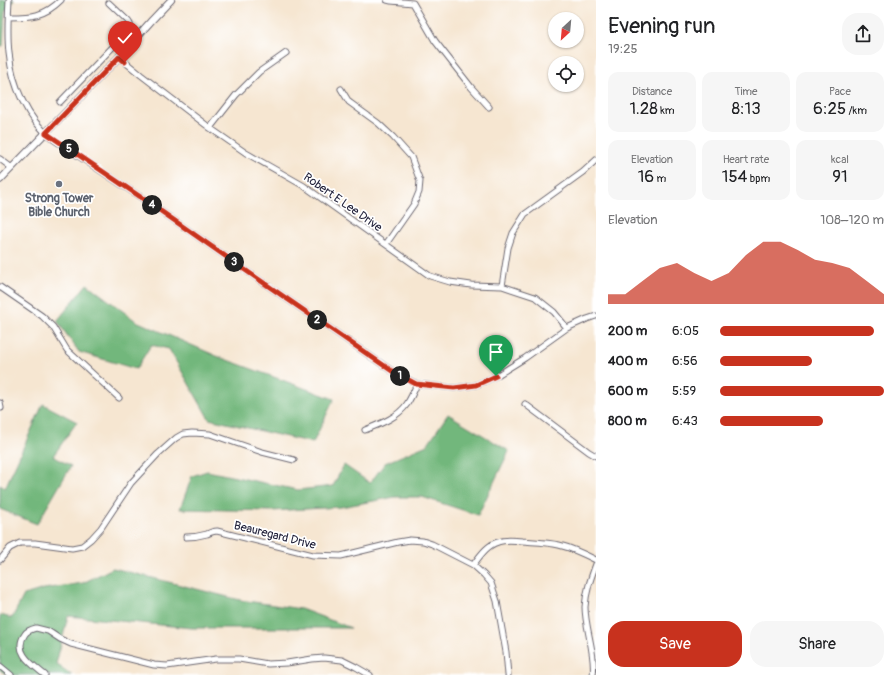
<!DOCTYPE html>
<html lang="en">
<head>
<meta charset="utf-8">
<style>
	:root { --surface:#fff; --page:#f6f6f6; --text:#202124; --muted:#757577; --accent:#c8321e }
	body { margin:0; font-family:Pangolin,sans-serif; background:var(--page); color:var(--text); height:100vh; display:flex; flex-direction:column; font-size:15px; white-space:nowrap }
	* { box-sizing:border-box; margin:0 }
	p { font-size:13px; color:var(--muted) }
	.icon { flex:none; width:22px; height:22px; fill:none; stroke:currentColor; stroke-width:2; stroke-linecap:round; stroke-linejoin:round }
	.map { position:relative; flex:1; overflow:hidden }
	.details { display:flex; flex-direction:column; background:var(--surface); width:300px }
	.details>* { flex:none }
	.needle { width:26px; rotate:206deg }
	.fabs { position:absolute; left:548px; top:12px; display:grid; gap:8px }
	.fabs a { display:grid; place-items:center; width:36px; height:36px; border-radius:50%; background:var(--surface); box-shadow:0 1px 3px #0004; font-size:20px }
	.pin { position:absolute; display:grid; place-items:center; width:34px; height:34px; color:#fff; margin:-41px -17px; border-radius:50% 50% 50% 0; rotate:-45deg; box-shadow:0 0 4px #0007 }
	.pin .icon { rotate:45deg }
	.km { position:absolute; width:20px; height:20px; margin:-10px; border-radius:50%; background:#222; color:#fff; font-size:11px; line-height:20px; text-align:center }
	.round { display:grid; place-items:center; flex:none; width:42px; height:42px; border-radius:16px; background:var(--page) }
	.summary { display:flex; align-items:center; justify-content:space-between; height:68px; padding:0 12px }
	h1 { font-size:22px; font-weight:600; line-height:30px }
	.figures { display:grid; grid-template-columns:repeat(3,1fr); gap:6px; height:68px; padding:4px 12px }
	.figures div { display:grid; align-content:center; border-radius:10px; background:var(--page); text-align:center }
	.figures b { font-size:17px; font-weight:600 }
	.figures small { font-size:11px; font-weight:400 }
	.figures p { font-size:11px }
	.chart { height:112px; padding:8px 12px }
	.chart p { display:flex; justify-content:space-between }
	.chart svg { width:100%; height:72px; margin-top:4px; fill:var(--accent); opacity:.7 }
	.action { display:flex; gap:8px; margin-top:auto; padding:8px 12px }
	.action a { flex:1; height:46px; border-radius:16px; background:var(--accent); color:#fff; font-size:16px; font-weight:600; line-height:46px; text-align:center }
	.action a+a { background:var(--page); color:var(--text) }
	ul { padding:0 12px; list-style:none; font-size:13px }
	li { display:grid; grid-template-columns:64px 48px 1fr; align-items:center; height:30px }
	li i { height:10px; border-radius:5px; background:var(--accent) }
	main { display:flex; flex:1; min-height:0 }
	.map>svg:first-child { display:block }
	.forest { fill:#72b77c; stroke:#4a6c5c }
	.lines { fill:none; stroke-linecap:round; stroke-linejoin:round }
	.minor-casing { stroke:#6c6770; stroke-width:7 }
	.major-casing { stroke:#6c6770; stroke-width:8 }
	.minor { stroke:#fff; stroke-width:5 }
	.major { stroke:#fff; stroke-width:6 }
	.route-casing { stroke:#fff; stroke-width:8 }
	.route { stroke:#c8321e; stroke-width:5 }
	.worship-dot { fill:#6b7280; stroke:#fff; stroke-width:1.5 }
	.labels { text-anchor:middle; stroke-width:3.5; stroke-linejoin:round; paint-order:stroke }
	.worship-label { font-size:12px; font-weight:bold; fill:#5b616d; stroke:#fff }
	.street-label { font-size:12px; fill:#22223b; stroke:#fff }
</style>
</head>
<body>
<main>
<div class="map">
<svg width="596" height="675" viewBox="0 0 596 675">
	<rect width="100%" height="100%" fill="#fff"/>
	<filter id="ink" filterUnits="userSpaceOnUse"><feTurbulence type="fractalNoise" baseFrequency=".025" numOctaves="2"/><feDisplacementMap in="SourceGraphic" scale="8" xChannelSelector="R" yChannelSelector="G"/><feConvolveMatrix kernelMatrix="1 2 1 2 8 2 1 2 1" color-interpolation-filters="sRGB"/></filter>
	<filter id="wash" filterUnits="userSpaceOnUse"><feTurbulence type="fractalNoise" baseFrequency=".012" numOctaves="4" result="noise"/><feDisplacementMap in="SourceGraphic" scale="16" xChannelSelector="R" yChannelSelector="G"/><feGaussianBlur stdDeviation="0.9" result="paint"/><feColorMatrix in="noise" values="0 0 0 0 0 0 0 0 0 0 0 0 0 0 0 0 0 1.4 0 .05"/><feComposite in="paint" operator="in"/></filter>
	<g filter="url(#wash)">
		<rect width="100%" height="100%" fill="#f6e6d1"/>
		<!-- forest -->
		<path class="forest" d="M0 0H14L5 12 3 46H0Z
			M87 284 136 321 219 357 334 399 313 443 209 419 169 349 151 345 136 369 79 352 57 321Z
			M43 404 77 422 53 456 71 466 37 524 0 509V485L5 488Z
			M448 414 509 451 478 515 422 497H395L341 507 272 511 180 509 192 476 207 471 298 490 333 486 344 465 370 483 385 463 427 445Z
			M113 568 240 600 301 609 351 628H192L68 616 56 664 72 675H7L0 670V615L12 618 24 595 44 589 83 583Z"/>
	</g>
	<g filter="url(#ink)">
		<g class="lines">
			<!-- minor casing -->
			<g class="minor-casing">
				<path id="minor" d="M9 0C8 17 7 35 9 53 12 84 27 120 53 139L145 200 248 272 392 371 417 384 454 388 476 385 496 376 525 358 567 328 587 319 596 316
					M387 0 391 1 413 3 435 41 471 87 489 107
					M9 17C31 17 44 17 61 0
					M119 57 141 75 210 128 246 153 304 186 430 276 450 282 471 285 502 286 535 297 554 312 567 328
					M341 89 349 102 378 123 393 137 411 157 420 181 419 192 414 204 386 244
					M60 102 131 28 130 24 128 21 109 3
					M210 128 236 95 259 72 286 53
					M0 159 12 168
					M502 286 508 248 513 233 525 214 583 172 596 160
					M0 287 42 316 53 327 67 350 119 398
					M0 403 1 408
					M525 404 589 452 596 456
					M365 430C380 424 397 418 407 404 411 398 414 391 417 384
					M186 537C193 537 200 536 207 534 211 532 213 531 217 531L313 555 341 556 398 542 410 540 423 541 432 544 473 565 484 575 491 583 497 601 506 652 508 675
					M0 560 10 548 20 543H35L72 548 82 546 91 539 101 528 131 483 158 454 176 438 183 434 192 433 210 434 262 452 294 460
					M473 565C480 556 487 545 498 542 505 539 514 540 522 541 534 542 547 542 559 545 572 548 584 554 596 560
					M0 666 11 675
					M45 675C33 665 12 652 25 634 27 631 32 629 36 628L48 631 60 639 71 644 154 665 167 666 216 659H239L268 664 287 663 312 659 324 658 342 660 356 667 370 675
					M593 675C596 654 585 628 585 607 586 591 591 578 596 564"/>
			</g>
			<!-- major casing -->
			<g class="major-casing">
				<path id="major" d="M0 180 119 57 152 20 171 0"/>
			</g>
			<!-- minor -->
			<use href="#minor" class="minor"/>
			<!-- major -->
			<use href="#major" class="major"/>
		</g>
	</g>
	<g class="lines" filter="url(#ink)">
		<!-- route casing -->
		<g class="route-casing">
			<path id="route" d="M125 62 119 57 46 133 145 200 248 272 392 371 416 384 454 388 476 385 496 376"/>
		</g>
		<!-- route -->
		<use href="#route" class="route"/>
	</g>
	<!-- markers -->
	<circle class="worship-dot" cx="59" cy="184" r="4"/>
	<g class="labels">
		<!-- worship labels -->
		<g class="worship-label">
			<text x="59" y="202">Strong Tower<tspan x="59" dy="14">Bible Church</tspan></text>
		</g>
		<!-- street labels -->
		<g class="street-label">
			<text transform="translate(343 202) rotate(35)" y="4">Robert E Lee Drive</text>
			<text transform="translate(275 535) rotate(14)" y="4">Beauregard Drive</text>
		</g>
	</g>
</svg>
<div class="fabs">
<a><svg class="needle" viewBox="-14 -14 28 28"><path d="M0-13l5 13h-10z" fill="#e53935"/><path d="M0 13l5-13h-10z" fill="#757577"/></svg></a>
<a><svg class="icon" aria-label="locate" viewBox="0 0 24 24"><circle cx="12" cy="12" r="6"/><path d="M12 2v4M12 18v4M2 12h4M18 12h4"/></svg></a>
</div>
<div class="pin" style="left:496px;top:376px;background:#1e9e55"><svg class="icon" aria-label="arrive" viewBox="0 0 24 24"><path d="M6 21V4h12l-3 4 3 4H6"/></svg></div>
<div class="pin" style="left:125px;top:62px;background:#d93025"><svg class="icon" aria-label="check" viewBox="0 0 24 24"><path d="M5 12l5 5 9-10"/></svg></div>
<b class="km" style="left:400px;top:376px">1</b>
<b class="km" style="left:317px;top:320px">2</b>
<b class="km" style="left:234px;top:262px">3</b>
<b class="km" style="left:152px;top:205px">4</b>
<b class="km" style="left:69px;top:149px">5</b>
</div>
<section class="details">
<div class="summary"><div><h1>Evening run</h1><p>19:25</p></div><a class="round"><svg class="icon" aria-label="share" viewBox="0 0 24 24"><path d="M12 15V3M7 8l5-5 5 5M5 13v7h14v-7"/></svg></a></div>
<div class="figures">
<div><p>Distance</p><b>1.28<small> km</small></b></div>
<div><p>Time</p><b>8:13</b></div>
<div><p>Pace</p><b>6:25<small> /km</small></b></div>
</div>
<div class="figures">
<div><p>Elevation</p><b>16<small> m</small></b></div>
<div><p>Heart rate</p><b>154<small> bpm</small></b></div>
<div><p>kcal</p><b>91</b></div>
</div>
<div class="chart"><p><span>Elevation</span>108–120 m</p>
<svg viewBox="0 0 160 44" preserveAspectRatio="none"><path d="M0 44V38L10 38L20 30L30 22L40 19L50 25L60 30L70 25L80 14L90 6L100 6L110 11L120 17L130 19L140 22L150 30L160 38V44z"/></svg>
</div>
<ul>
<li><b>200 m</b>6:05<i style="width:94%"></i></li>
<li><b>400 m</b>6:56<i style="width:56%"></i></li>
<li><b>600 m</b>5:59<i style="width:100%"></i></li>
<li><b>800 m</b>6:43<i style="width:63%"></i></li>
</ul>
<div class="action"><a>Save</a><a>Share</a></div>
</section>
</main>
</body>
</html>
